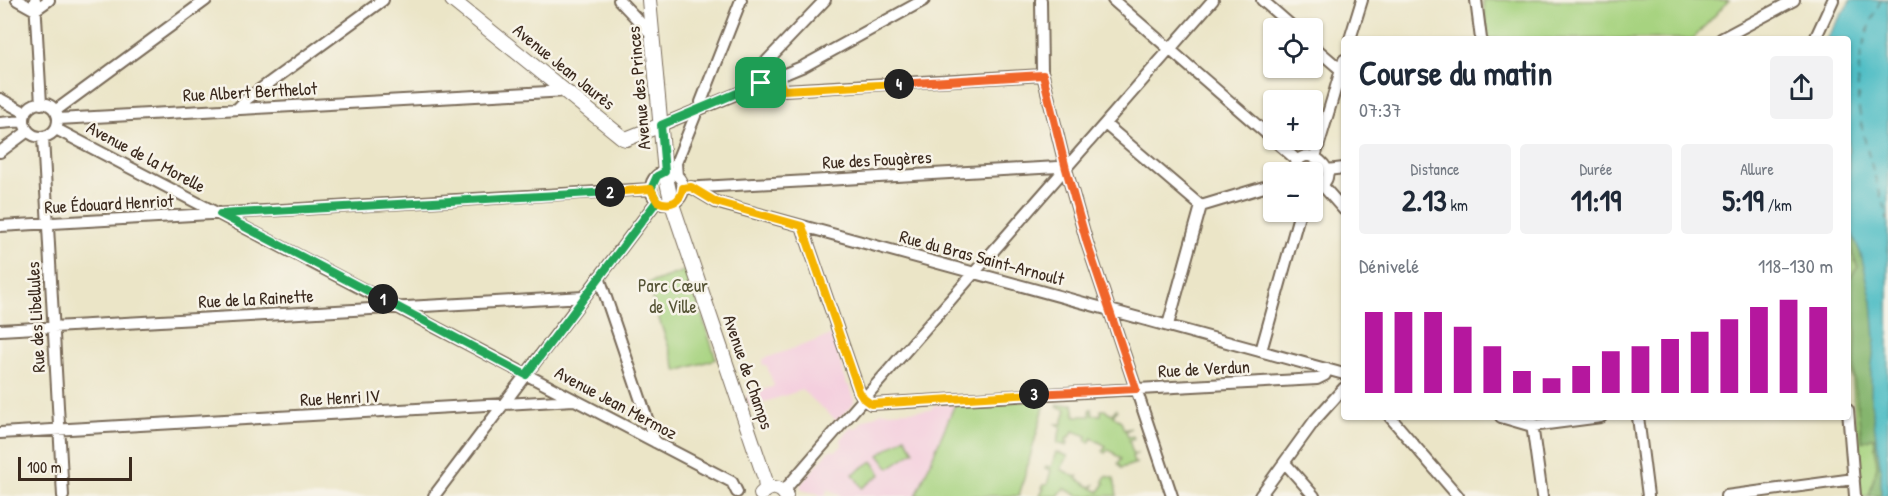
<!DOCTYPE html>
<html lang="fr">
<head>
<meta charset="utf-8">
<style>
	:root { --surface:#fff; --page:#f2f2f3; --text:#1f2937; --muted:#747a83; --accent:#b5179e }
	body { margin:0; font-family:"Patrick Hand",sans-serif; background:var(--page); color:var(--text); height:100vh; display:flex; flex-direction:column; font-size:22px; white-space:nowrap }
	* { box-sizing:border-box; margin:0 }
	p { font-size:20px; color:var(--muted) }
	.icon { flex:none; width:33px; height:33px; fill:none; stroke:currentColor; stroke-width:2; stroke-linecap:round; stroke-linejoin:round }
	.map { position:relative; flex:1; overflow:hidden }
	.panel { position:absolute; left:1341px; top:36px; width:510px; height:384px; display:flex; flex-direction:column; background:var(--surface); border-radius:6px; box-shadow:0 2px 4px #0004 }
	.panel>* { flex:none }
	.buttons { position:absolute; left:1263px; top:18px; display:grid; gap:12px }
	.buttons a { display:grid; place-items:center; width:60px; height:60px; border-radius:6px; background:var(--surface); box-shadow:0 2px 4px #0004; font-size:30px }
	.scale { position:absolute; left:18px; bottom:15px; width:114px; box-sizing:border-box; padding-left:6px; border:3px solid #3b2a1e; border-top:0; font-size:16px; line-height:21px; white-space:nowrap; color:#3b2a1e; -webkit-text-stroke:4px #f7f3e8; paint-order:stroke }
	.pin { position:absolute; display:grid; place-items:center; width:51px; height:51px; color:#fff; margin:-26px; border-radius:12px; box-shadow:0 3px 9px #0006 }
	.km { position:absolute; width:30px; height:30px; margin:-15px; border-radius:50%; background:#222; color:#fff; font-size:16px; line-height:30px; text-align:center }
	.round { display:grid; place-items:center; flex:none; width:63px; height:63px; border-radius:6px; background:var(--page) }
	.overview { display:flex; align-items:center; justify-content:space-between; height:102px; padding:0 18px }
	h1 { font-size:33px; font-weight:800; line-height:45px }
	.metrics { display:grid; grid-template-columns:repeat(3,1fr); gap:9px; height:102px; padding:6px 18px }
	.metrics div { display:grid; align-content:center; border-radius:6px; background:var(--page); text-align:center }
	.metrics b { font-size:30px; font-weight:800 }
	.metrics small { font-size:16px; font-weight:400 }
	.metrics p { font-size:16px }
	.chart { height:168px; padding:12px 18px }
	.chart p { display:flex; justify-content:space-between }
	.chart svg { width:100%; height:108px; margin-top:6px; stroke:var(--accent); stroke-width:6 }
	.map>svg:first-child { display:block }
	.built { fill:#f4cfde }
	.green { fill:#a7d380; stroke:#717e4f; stroke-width:1.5 }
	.forest { fill:#85b56e; stroke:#607046; stroke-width:1.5 }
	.water { fill:#4fbdc5; stroke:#457472; stroke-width:1.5 }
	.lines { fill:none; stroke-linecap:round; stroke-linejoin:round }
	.ferry { stroke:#415650; stroke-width:1.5; stroke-dasharray:8 6; stroke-linecap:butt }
	.minor-casing { stroke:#796b59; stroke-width:14 }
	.major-casing { stroke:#796b59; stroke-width:16 }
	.minor { stroke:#fff; stroke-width:10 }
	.major { stroke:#fff; stroke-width:14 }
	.split-1-casing { stroke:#fff; stroke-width:12 }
	.split-2-casing { stroke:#fff; stroke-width:12 }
	.split-3-casing { stroke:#fff; stroke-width:12 }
	.split-4-casing { stroke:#fff; stroke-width:12 }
	.split-5-casing { stroke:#fff; stroke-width:12 }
	.split-1 { stroke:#22a559; stroke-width:8 }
	.split-2 { stroke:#22a559; stroke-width:8 }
	.split-3 { stroke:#f5b400; stroke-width:8 }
	.split-4 { stroke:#f0652b; stroke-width:8 }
	.split-5 { stroke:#f5b400; stroke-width:8 }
	.labels { text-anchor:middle; stroke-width:5; stroke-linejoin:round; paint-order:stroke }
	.street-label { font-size:18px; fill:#3b2a1e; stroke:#f7f3e8 }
	.park-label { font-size:18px; fill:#565436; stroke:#f7f3e8 }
</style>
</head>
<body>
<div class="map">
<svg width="1888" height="496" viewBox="0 0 1888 496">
	<rect width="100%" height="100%" fill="#f7f3e8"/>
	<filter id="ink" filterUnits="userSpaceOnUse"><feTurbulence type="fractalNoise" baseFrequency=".0167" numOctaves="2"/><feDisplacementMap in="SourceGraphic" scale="12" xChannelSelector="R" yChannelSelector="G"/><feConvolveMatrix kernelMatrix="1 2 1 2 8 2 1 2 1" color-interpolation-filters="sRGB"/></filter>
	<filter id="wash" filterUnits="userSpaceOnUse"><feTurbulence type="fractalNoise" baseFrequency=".008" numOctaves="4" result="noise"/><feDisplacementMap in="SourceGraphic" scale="24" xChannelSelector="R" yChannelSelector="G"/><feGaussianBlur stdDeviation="1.35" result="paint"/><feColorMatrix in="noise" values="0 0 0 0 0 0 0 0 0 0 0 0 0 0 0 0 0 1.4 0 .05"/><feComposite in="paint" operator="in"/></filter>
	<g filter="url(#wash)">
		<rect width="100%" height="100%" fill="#ebe5c7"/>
		<!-- built -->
		<path class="built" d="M832 335 847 385 850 386 854 398V403L837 421 802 390 749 407 746 396 774 386 767 366 762 364 763 359Z
			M955 404 916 496H841L828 489 825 496H819V494L802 490 800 485 830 450 836 451 842 446 841 438 850 428H857L863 421 882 412 930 410 935 405Z"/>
		<!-- green -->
		<path class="green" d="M1483 0H1729L1693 39H1488Z
			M1848 228H1851L1861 254 1881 496H1860L1848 320Z
			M687 270 716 359 677 371 647 284Z
			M1046 400 1019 496H916L955 404Z
			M1073 404 1075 416H1090V409H1092L1093 415H1101V410H1105L1112 414 1116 409 1117 410 1113 416 1121 421 1124 430 1131 428 1126 431 1128 437 1133 436 1134 438 1129 440 1133 454 1138 453 1132 456 1134 463H1137L1121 468 1118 463 1121 459 1109 449 1105 453 1103 451 1106 446 1092 438 1089 443 1086 441 1087 436 1073 431 1070 437H1067L1066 441 1068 442 1067 446 1057 443 1061 427 1056 424H1062L1066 409 1057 407 1058 405Z
			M905 437 914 451 889 468 879 455Z
			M1056 452 1068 456 1061 469 1075 477 1078 476 1077 479 1090 487 1094 485 1092 488 1099 492 1105 483 1103 481 1106 476 1114 478 1117 496H1078L1064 488 1058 496H1039L1044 489 1042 488 1044 485H1047L1051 470 1045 468 1046 466 1051 467Z
			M872 461 881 474 862 488 853 474Z"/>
		<!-- forest -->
		<path class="forest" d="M1848 224 1873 255 1888 496H1869L1877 466 1874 437 1862 442 1854 377 1856 333 1848 280 1858 267 1852 254 1851 233H1848Z"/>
		<!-- water -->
		<path class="water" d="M1851 0H1888V496H1881V471L1871 402V372L1875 339 1872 301 1861 254 1848 224V39H1826Z"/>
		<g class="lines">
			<!-- ferry -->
			<path class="ferry" d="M1881 0C1837 87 1865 136 1888 222"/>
		</g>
	</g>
	<g filter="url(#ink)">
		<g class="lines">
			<!-- minor casing -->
			<g class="minor-casing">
				<path id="minor" d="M17 0 35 10 49 0
					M35 0 41 104
					M619 0 652 35
					M1041 0 1042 71 1066 169 1087 243 1172 496
					M1113 0 1298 161
					M1262 0 1294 28
					M1476 0 1481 39
					M1350 39 1362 0
					M1721 39 1794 0
					M1815 39 1833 0
					M1312 45 1341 70 1344 69
					M761 83 759 72 762 66 825 0
					M766 91 1043 75
					M0 99 26 113
					M24 120a17 17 0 1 1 34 0a17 17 0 1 1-34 0Z
					M703 107 701 102 741 0
					M237 109 247 99 383 0
					M55 111 206 0
					M58 119 567 91
					M0 123 24 121
					M1105 124 1201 206
					M661 125 804 66 924 0
					M56 129 732 482 737 492
					M43 137 63 496
					M0 152 28 131
					M1315 157 1344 60
					M1327 170 1344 168
					M1294 172C1300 132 1353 178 1312 189
					M651 188a16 16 0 1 1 32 0a16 16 0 1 1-32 0Z
					M677 176 676 163 695 116 693 112
					M1322 185 1344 210
					M691 187 716 202 726 205 1344 374
					M683 188 1058 167 1066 169
					M1201 206 1274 184
					M0 226 651 189
					M802 226 859 391 864 399 871 404 1317 379 1325 375 1327 369
					M599 277 655 442
					M1168 325 1201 206
					M0 330 584 297
					M1261 351 1300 212
					M1848 410 1855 496
					M1390 417 1458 496
					M1501 417 1532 426 1601 417
					M1531 417 1542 496
					M1638 417 1648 496
					M0 433 574 400
					M1285 463 1314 496
					M786 495 788 486 819 450 1213 0
					M434 496 657 201
					M1260 496 1315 420 1344 388
					M1726 496 1854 479"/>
			</g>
			<!-- major casing -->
			<g class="major-casing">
				<path id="major" d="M452 0 623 138 626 139 661 125
					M649 0 665 173 672 204 765 479 766 489
					M761 494C769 485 780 486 786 496"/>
			</g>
			<!-- minor -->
			<use href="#minor" class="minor"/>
			<!-- major -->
			<use href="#major" class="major"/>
		</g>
	</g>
	<g class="lines" filter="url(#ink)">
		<!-- split-1 casing -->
		<g class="split-1-casing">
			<path id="split-1" d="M383 299 526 375 657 201 651 189 657 176 665 172 661 125 761 83"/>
		</g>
		<!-- split-2 casing -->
		<g class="split-2-casing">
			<path id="split-2" d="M383 299 220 214 610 192"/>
		</g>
		<!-- split-3 casing -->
		<g class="split-3-casing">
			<path id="split-3" d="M610 192 651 189 657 201C670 207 681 202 683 188L691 187 716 202 802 226 859 391 864 399 871 404 1034 394"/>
		</g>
		<!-- split-4 casing -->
		<g class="split-4-casing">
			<path id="split-4" d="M899 84 1043 75 1066 169 1087 243 1136 389 1034 394"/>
		</g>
		<!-- split-5 casing -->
		<g class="split-5-casing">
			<path id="split-5" d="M761 83 778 76 783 90 899 84"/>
		</g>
		<!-- split-1 -->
		<use href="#split-1" class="split-1"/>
		<!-- split-2 -->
		<use href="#split-2" class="split-2"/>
		<!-- split-3 -->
		<use href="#split-3" class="split-3"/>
		<!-- split-4 -->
		<use href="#split-4" class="split-4"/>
		<!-- split-5 -->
		<use href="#split-5" class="split-5"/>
	</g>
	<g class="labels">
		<!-- street labels -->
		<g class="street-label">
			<text transform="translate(564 67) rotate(39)" y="6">Avenue Jean Jaurès</text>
			<text transform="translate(639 88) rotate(-95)" y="6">Avenue des Princes</text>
			<text transform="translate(250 92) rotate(-3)" y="6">Rue Albert Berthelot</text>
			<text transform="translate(146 157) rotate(28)" y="6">Avenue de la Morelle</text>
			<text transform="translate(877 160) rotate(-3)" y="6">Rue des Fougères</text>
			<text transform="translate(109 204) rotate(-3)" y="6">Rue Édouard Henriot</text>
			<text transform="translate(982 258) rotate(15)" y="6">Rue du Bras Saint-Arnoult</text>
			<text transform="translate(256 299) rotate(-3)" y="6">Rue de la Rainette</text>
			<text transform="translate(36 317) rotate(-93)" y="6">Rue des Libellules</text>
			<text transform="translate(1204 369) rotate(-3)" y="6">Rue de Verdun</text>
			<text transform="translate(748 372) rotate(71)" y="6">Avenue de Champs</text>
			<text transform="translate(340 398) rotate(-3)" y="6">Rue Henri IV</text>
			<text transform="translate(616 403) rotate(28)" y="6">Avenue Jean Mermoz</text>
		</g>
		<!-- park labels -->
		<g class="park-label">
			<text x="673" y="292">Parc Cœur<tspan x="673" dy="21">de Ville</tspan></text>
		</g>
	</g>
</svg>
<div class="buttons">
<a><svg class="icon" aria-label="locate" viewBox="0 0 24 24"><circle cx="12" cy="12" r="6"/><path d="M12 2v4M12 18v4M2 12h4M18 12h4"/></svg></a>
<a>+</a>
<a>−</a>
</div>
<div class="scale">100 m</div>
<div class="pin" style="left:761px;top:83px;background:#1e9e55"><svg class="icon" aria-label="arrive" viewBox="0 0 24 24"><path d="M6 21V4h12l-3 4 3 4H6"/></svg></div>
<b class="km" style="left:383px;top:299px">1</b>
<b class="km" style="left:610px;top:192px">2</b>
<b class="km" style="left:1034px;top:394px">3</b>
<b class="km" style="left:899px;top:84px">4</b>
<section class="panel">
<div class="overview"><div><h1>Course du matin</h1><p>07:37</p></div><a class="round"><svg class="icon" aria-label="share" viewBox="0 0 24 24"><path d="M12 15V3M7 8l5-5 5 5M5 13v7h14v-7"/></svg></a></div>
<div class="metrics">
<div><p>Distance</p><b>2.13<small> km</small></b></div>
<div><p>Durée</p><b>11:19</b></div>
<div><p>Allure</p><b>5:19<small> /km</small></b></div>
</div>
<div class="chart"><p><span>Dénivelé</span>118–130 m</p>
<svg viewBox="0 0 160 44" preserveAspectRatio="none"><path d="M5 44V11M15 44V11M25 44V11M35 44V17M45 44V25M55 44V35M65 44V38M75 44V33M85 44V27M95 44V25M105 44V22M115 44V19M125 44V14M135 44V9M145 44V6M155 44V9"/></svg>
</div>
</section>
</div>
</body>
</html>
